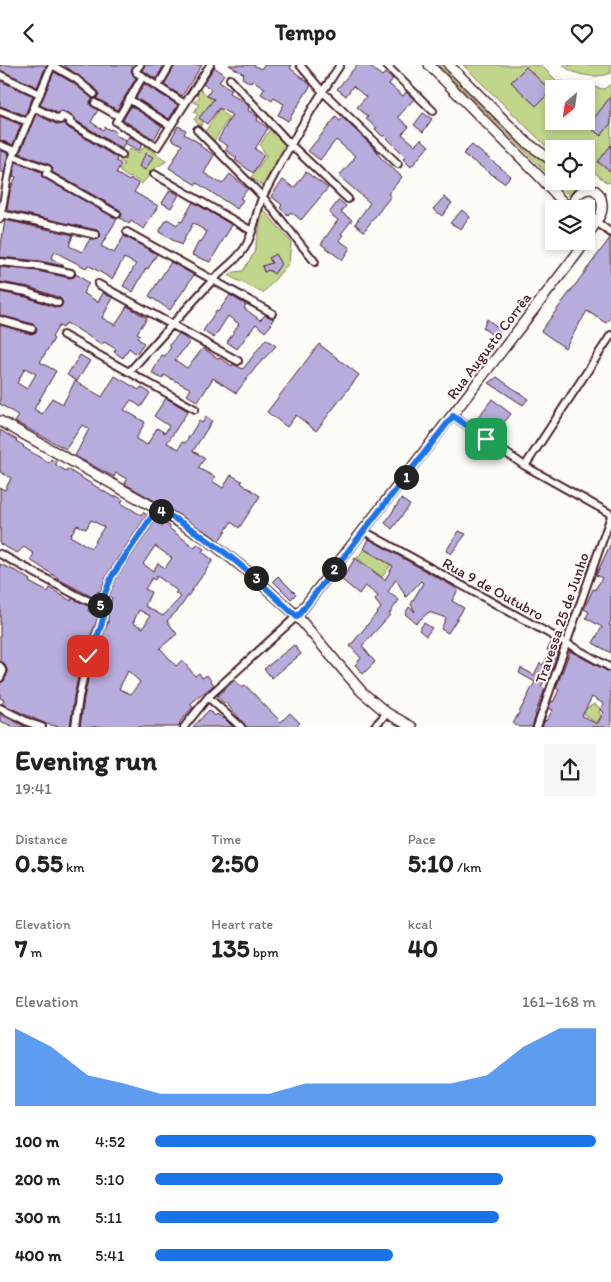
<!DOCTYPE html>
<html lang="en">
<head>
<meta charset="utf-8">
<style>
	:root { --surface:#fff; --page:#f6f6f6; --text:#222; --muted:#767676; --accent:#1a73e8 }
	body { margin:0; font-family:Itim,sans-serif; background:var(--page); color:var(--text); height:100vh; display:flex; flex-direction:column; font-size:19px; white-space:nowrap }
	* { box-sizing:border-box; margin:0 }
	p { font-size:16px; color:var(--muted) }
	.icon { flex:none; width:28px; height:28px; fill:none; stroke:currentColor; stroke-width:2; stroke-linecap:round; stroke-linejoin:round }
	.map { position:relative; height:662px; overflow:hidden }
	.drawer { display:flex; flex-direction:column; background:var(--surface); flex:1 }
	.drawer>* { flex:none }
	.needle { width:32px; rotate:209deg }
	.tools { position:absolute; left:545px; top:15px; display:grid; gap:10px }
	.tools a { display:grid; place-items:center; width:50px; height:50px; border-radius:0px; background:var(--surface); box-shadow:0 2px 8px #0003; font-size:25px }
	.pin { position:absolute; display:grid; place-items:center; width:42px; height:42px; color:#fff; margin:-21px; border-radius:10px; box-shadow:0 2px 8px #0006 }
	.km { position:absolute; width:25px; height:25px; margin:-12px; border-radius:50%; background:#222; color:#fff; font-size:14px; line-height:25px; text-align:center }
	.round { display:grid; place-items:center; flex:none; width:52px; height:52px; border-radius:0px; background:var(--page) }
	.overview { display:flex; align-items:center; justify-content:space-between; height:85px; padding:0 15px }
	h1 { font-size:28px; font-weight:700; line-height:38px }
	.stats { display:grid; grid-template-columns:repeat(3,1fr); gap:8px; height:85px; padding:5px 15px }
	.stats div { display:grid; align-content:center }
	.stats b { font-size:25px; font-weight:700 }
	.stats small { font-size:14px; font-weight:400 }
	.stats p { font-size:14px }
	.chart { height:140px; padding:10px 15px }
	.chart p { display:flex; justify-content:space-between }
	.chart svg { width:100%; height:90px; margin-top:5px; fill:var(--accent); opacity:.7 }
	ul { padding:0 15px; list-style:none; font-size:16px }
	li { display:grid; grid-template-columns:80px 60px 1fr; align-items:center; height:38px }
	li i { height:12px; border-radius:6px; background:var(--accent) }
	header { display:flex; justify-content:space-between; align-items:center; height:65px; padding:0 15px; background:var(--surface); font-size:22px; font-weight:700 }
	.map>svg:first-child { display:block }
	.green { fill:#c1d58b; stroke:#867a5b; fill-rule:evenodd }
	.building { fill:#b8acdc; stroke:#4a1f2b; fill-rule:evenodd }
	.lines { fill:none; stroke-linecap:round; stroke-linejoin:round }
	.street-casing { stroke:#4a1f2b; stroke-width:10 }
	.secondary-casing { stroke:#4a1f2b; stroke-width:12 }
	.street { stroke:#fdfcf7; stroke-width:6 }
	.secondary { stroke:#fdfcf7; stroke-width:9 }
	.route-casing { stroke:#fff; stroke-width:10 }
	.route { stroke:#1a73e8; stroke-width:6 }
	.labels { text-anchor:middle; stroke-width:4; stroke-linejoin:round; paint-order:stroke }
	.street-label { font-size:15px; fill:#4a1f2b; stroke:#fdfcf7 }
</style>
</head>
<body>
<header><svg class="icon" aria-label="back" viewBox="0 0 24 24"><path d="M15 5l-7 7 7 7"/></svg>Tempo<svg class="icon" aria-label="heart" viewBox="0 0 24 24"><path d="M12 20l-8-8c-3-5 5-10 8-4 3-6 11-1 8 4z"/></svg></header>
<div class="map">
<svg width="611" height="662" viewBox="0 0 611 662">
	<rect width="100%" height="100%" fill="#fdfcf7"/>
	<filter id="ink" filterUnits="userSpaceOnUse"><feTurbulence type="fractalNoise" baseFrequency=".02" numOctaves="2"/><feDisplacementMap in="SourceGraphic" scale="10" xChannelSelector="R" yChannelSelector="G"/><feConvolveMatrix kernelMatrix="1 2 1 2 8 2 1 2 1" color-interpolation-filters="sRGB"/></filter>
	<g filter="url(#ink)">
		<!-- green -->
		<path class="green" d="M438 0H446L554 99V115Z
			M463 0H541L557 16 604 24 611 19V117L607 118 586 100V84H554L545 80ZM554 24H586V56H554Z
			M563 0H611V8C597 14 574 11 563 0Z
			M200 24 215 38 200 62 194 54 198 50 194 47 199 40 194 37 200 32 197 29Z
			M219 44 229 53 214 76 205 67Z
			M270 64 287 79 263 121 251 113 266 91 260 80Z
			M145 81 167 96 155 103 142 119 132 112 129 113 119 106 124 99 119 95 130 84 139 88Z
			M555 116H579L581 118 576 122 570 132Z
			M263 144 291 177 289 198 263 228 229 211 234 207 243 206 254 188Z
			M364 484 391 500 382 512 357 493Z
			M594 639 600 643 599 646 601 651 594 662H590L593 656 585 650 584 645Z"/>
		<!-- building -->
		<path class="building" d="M0 0H45L46 1 37 22 0 5Z
			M64 0H134L131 6 136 13 117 45 96 33 99 29 97 25Z
			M145 0H164L156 14 142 5Z
			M175 0H202L182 31 164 20Z
			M229 0H253L261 4 264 0H292L290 3 311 20 288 56 278 50 284 39 274 33 272 36 261 29 265 23 252 15 251 18 242 13 244 9Z
			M357 0H368L382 11 385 8 393 14 389 19 403 31 406 27 414 34 398 52 409 62 402 69 415 80 421 74 429 81 411 102 403 94 405 91 385 71H382L375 64 377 63 366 54 368 52 357 42 366 32 353 21 346 31 337 24Z
			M214 2 224 9 219 17 231 24 229 28 247 39 249 42 248 45 258 52 257 55 268 63 255 84 264 90 253 108 235 95 237 93 225 85 228 81 218 75 232 50 219 43 207 59 199 53 214 34 207 31 211 24 203 19Z
			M526 2 551 26 536 41 511 17Z
			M54 7 73 18 93 34 90 36V40L98 45 91 57 103 65 105 62 110 65 111 64 116 67 115 70 126 75 122 84 75 55 72 51 62 46 58 48 40 40Z
			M0 16 33 31 25 50 0 41Z
			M144 19 178 40 169 54 136 33Z
			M611 31V58L601 71 588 61Z
			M131 41 162 61 154 74 123 55Z
			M423 48 432 54 423 67 414 60Z
			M36 49 58 60 65 58 67 62 117 93 116 96 121 99 116 108 129 116 131 114 139 119 134 127 158 141 144 164 131 156 129 159 120 153 122 149 120 145 52 107 53 103 50 100 20 88Z
			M0 51 21 60 13 80 0 75Z
			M336 52 340 56 343 53 376 85 380 92 402 112 388 129 391 131 364 166 355 159 370 138 339 111 354 94 353 93 355 91 336 75 320 95 308 86Z
			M178 61 186 65 184 69 201 79 200 81 214 90 204 108 222 119 230 109 248 124 240 133 243 135 237 144 197 118 196 120 169 103 182 80 171 74Z
			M129 71 142 79 139 86 125 78Z
			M472 80 511 111 504 118 463 89Z
			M611 80V107L598 97Z
			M0 85 9 89 4 108 0 106Z
			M146 88 153 92 145 105 139 101Z
			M16 97 41 107 44 113 117 154 101 181 114 188 124 171 157 189 148 204 146 203 133 227 123 221 136 199 124 193 112 214 88 200 86 203 55 187 51 193 64 201 39 196 0 192 1 180 5 155 73 170 69 181 82 187 90 174 97 175 101 171 97 165 7 145 10 126 16 112 13 111Z
			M306 107 328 123 301 155 291 147 288 150 280 143 282 140 271 131 283 115 294 123Z
			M170 125 179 130 171 143 162 138Z
			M444 132 452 138 442 151 433 144Z
			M339 135 346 141 341 147 352 155 341 169 343 170 339 175 350 183 342 195 321 179 338 155 329 148Z
			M193 137 232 160 210 197 192 190 199 176 201 177 207 167 193 158 181 180 159 167 167 154 177 160 180 156 182 157Z
			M462 145 470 152 461 164 450 158Z
			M610 173 611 253 606 258 587 246 565 283 541 266Z
			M275 189 281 199 274 209 269 205 264 207 262 201 272 198 269 193Z
			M171 197 194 210 170 245 149 231Z
			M0 202 37 206 70 213 74 212 76 209 89 218 83 228 98 237 103 228 113 233 102 253 115 260 127 241 147 253 137 268 140 270 137 273 144 278 136 289 129 283 123 293 114 287 116 284 104 277 102 280 74 262 66 258 63 263 59 261 52 272 54 274 40 297 56 306 34 344 42 349 52 333 63 339 75 316 102 332 115 311 139 325 141 322 150 328 141 342 131 335 124 345 145 357 136 374 147 380 157 363 165 368 169 361 154 351 166 333 188 346 167 378 179 384 182 377 185 378 199 356 202 358 206 352 212 356 193 386 205 393 198 403 215 412 212 416 223 423 231 410 242 416 241 418 260 431 239 463 231 457 219 476 181 451 125 419 127 414 116 408 114 412 75 391 89 364 82 360 66 384 15 357 19 351 0 339V260L31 269 36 267 37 263 33 259 0 250V227L26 232 57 243 61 242 63 238 60 233 29 222 0 217ZM25 303 36 309 27 324 17 318Z
			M230 230 246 240 244 243 260 255 265 250 274 254 270 258 272 259 265 267 256 259 237 284 227 277 239 259 228 251 214 273 203 266 216 246 218 247Z
			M487 254 500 264 495 272 483 263Z
			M179 269 190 277 175 295 187 303 203 283 219 294 220 293 232 301 233 299 243 304 266 274 276 281 256 302 236 328 213 313 198 337 187 330 191 324 164 310 162 314 152 308 162 290 165 291 171 282 169 280Z
			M319 279 359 310 316 366 296 350 287 362 267 347Z
			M80 290 90 296 77 316 67 310Z
			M497 312 528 334 523 340 489 318Z
			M492 334 511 349 497 366 477 354Z
			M0 365 17 375 16 376 24 381 23 382 49 398 51 394 56 397V400L66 406 67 404 110 430 115 432 117 431 123 435 121 438 141 450 143 447 147 450 108 508 100 527 98 526 94 533 58 514V513L30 495 34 489 24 482 17 488 0 479V423L5 425 11 413 0 407ZM91 455 104 462 91 483 70 471 77 460 86 464Z
			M401 434 410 440 392 464 385 458Z
			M155 456 162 461 164 458 170 461 169 463 195 483 197 479 204 484 202 487 213 495 179 544 167 556 177 569 160 583 176 601 182 595 195 611 199 608 202 613 207 610 214 620 190 639 193 642 180 657 179 662H80L84 633 93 593 108 558V545L112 533 109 531 116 513ZM155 481 172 493 165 503 158 498 153 506 143 499ZM157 511 171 521 177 526 175 528 181 532 163 551 145 541 151 527 145 524 152 513 155 515ZM139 545 150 551 143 563 133 558ZM128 606 140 617 131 629 119 624Z
			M459 466 466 469 451 489 446 486Z
			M369 474 454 522 458 525 452 536 464 543 448 568 441 564 446 553 429 547 416 558 405 549 409 542 415 547 411 539 423 518 421 516 406 532 396 514 388 527 399 535 389 549 390 550 362 581 375 597 363 609 355 600 361 593 350 581 381 543 375 535 378 531 368 523 365 521 359 529 342 515 355 493 385 515 393 501 364 484Z
			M611 478V556L609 560 611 561V588L593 578 602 562 586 553 589 547 584 544 593 524 595 525 602 513 596 510Z
			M0 499 18 507 30 515 29 517 48 527 50 523 71 536 72 533 88 541 89 542 88 546 98 552 83 590 74 631 70 662H60L46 659 2 639 4 635 0 633V618L4 616 8 607 4 598 0 596Z
			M278 511 296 529 291 534 273 516Z
			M424 558 432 563 426 571 419 565Z
			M552 576 560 580 552 605 551 604 541 622 545 624 535 649 536 650 532 662H519L513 659 535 617 519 608 521 603 534 610 540 598 543 600 551 586 547 585Z
			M294 580 301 589 272 613 264 604Z
			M570 586 611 608V662H542L545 655 546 656 553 645 549 643 551 636 553 637 559 625 556 623ZM592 632 604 639 600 645 604 647 597 659 582 651Z
			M235 615 242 623 245 620 281 657 290 648 300 658 296 662H247L225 637 224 639 217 631Z
			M209 645 215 651 217 649 223 654 224 653 233 662H193Z
			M0 649 26 662H12V661L0 656Z"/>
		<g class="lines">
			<!-- street casing -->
			<g class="street-casing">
				<path id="street" d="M52 0 76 14 94 29
					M140 0 136 5 137 8 185 39
					M300 0 322 26 398 99
					M386 0 433 46
					M0 10 40 29
					M143 11 116 57 157 82 210 0
					M230 14 291 80 348 134
					M158 21 170 0
					M129 34 171 61
					M95 38 118 51
					M33 42 60 55 62 51 70 55V58L122 90
					M0 46 28 57
					M197 65 263 132 315 197
					M0 80 15 86
					M13 91 48 104 46 109 117 149
					M154 109 252 166
					M0 149 49 159 96 170
					M0 154 11 96 52 0
					M598 158 611 168
					M127 167 272 248
					M0 197 38 201 71 208
					M98 219 238 296
					M0 222 27 227 58 238
					M0 255 32 264
					M63 270 195 344
					M130 306C157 276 184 246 212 216 222 205 235 197 244 184 255 168 255 148 263 131 286 86 312 42 340 0
					M453 351 525 401 611 449
					M525 401 611 270
					M364 466 611 603
					M0 489 76 530 100 541
					M0 601 3 607 0 613
					M208 632 241 662
					M0 643 30 658 42 662
					M75 662 79 632 88 591 103 556V546L100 541 112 511 157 444
					M184 662 208 632 297 551
					M374 662 387 648
					M537 662 611 451"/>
			</g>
			<!-- secondary casing -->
			<g class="secondary-casing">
				<path id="secondary" d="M429 0 541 113 569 144
					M449 0 526 77 554 97
					M573 144C573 137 575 130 581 127 605 112 611 160 586 158
					M586 173 595 159
					M0 356 157 444 207 474 246 505 297 551 362 627 387 648 412 662
					M297 551 579 186 585 176"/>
			</g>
			<!-- street -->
			<use href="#street" class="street"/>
			<!-- secondary -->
			<use href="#secondary" class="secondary"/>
		</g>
	</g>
	<g class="lines" filter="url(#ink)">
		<!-- route casing -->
		<g class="route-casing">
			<path id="route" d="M88 591C93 579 110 551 100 541L112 511 157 444C174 453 191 463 206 474 239 496 268 525 297 552L453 351 486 374"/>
		</g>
		<!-- route -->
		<use href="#route" class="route"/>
	</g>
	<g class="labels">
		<!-- street labels -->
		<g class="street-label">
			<text transform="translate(489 281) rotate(-53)" y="5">Rua Augusto Corrêa</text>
			<text transform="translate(493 524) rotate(29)" y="5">Rua 9 de Outubro</text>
			<text transform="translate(562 553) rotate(-71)" y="5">Travessa 25 de Junho</text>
		</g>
	</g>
</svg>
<div class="tools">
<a><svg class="needle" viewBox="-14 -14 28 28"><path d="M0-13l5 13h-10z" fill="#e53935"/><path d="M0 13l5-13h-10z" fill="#767676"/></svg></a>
<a><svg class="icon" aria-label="locate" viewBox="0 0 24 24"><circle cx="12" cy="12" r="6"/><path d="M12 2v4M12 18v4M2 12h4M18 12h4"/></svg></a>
<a><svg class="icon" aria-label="layers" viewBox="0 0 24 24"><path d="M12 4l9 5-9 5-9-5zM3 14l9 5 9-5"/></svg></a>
</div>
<div class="pin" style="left:486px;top:374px;background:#1e9e55"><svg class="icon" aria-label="arrive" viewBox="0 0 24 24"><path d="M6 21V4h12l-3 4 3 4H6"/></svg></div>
<div class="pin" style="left:88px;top:591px;background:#d93025"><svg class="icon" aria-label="check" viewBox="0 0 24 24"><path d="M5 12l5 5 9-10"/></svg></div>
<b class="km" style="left:406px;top:412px">1</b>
<b class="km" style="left:334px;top:504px">2</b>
<b class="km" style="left:256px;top:513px">3</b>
<b class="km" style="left:161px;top:446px">4</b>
<b class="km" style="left:100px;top:540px">5</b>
</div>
<section class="drawer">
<div class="overview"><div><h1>Evening run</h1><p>19:41</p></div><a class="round"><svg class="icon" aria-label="share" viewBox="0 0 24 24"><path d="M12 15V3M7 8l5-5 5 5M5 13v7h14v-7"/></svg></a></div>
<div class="stats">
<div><p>Distance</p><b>0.55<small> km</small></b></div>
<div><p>Time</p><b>2:50</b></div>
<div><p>Pace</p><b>5:10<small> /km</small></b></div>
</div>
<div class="stats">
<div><p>Elevation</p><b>7<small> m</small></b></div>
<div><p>Heart rate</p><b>135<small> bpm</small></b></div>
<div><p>kcal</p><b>40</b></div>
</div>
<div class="chart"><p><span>Elevation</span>161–168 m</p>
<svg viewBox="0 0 160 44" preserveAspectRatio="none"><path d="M0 44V6L10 15L20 29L30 33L40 38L50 38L60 38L70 38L80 33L90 33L100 33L110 33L120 33L130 29L140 15L150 6L160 6V44z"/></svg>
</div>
<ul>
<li><b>100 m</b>4:52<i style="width:100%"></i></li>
<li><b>200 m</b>5:10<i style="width:79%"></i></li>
<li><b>300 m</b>5:11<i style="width:78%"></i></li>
<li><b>400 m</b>5:41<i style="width:54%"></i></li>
</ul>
</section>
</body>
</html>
